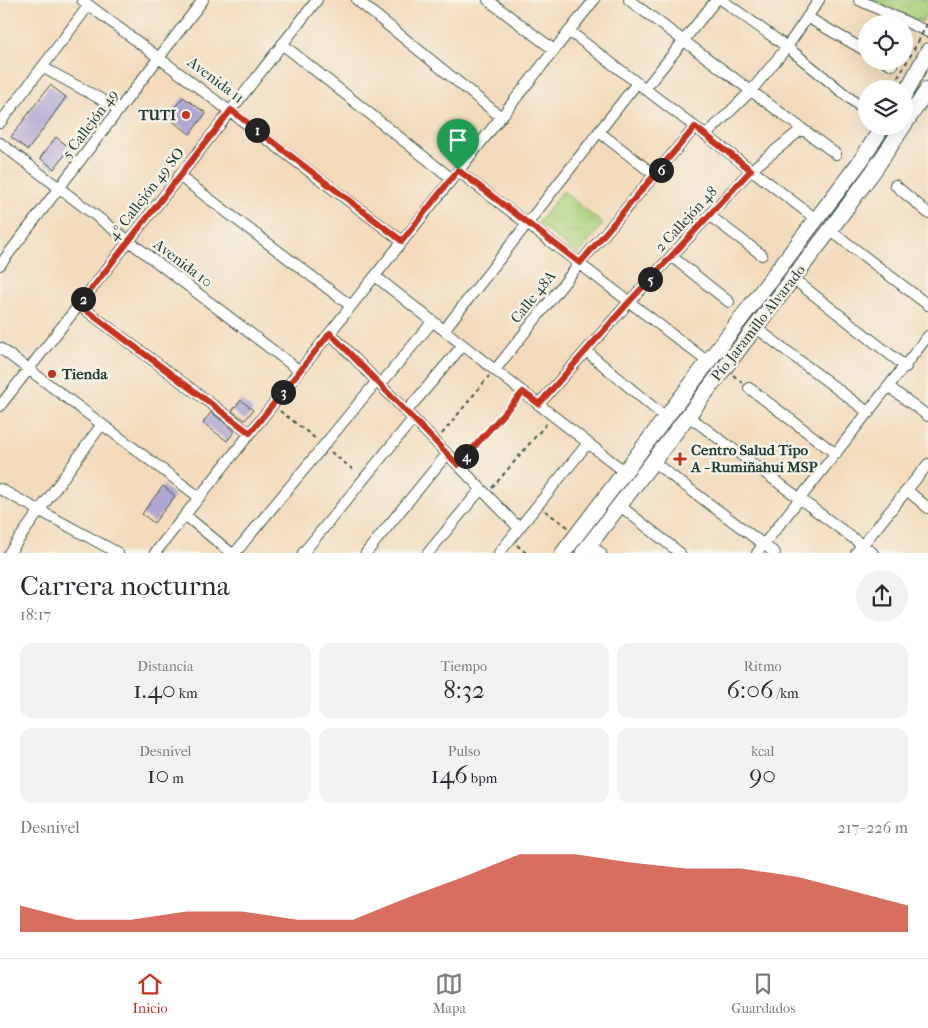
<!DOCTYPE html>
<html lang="es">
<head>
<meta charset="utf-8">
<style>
	:root { --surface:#fff; --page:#f2f2f3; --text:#2b2b33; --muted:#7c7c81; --line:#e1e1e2; --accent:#c8321e }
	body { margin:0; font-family:"IM FELL French Canon",serif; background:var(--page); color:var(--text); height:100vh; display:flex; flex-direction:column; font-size:19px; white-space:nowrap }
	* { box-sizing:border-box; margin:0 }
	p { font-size:16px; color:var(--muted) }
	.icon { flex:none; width:28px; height:28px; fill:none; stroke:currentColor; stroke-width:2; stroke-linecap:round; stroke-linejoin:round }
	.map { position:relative; height:553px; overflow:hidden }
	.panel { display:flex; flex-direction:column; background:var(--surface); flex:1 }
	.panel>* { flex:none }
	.buttons { position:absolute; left:858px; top:15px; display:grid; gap:10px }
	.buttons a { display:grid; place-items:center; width:55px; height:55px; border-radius:50%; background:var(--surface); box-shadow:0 5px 20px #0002; font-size:25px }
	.pin { position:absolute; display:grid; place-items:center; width:42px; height:42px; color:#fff; margin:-51px -21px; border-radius:50% 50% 50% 0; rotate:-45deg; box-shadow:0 0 5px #0007 }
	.pin .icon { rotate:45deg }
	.km { position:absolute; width:25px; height:25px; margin:-12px; border-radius:50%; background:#222; color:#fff; font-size:14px; line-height:25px; text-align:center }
	.round { display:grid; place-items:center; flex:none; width:52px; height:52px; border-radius:26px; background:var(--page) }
	.overview { display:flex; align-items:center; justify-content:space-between; height:85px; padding:0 20px }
	h1 { font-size:28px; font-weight:600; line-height:38px }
	.figures { display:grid; grid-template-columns:repeat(3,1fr); gap:8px; height:85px; padding:5px 20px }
	.figures div { display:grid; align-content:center; border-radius:12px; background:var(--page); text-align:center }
	.figures b { font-size:25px; font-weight:600 }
	.figures small { font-size:14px; font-weight:400 }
	.figures p { font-size:14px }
	.chart { height:140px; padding:10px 20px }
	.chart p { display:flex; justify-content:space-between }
	.chart svg { width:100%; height:90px; margin-top:5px; fill:var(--accent); opacity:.7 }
	.menu { display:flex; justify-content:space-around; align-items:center; height:70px; border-top:1px solid var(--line); background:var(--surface); font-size:14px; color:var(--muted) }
	.menu a { display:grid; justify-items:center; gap:2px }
	.menu .active { color:var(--accent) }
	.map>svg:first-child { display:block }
	.grass { fill:url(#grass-tufts); stroke:#658858 }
	.building { fill:#afa6d3 }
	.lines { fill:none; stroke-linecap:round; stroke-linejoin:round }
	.minor-casing { stroke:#3f5548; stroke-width:12 }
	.highway-casing { stroke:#3f5548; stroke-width:17 }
	.path { stroke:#3f5548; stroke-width:2; stroke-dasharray:4 4; stroke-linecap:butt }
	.minor { stroke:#fff; stroke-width:10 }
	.highway { stroke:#fff; stroke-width:15 }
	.path-bridge { stroke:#3f5548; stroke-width:2; stroke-dasharray:4 4; stroke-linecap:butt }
	.route-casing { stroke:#fff; stroke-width:10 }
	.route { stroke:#c8321e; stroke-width:6 }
	.poi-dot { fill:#c8321e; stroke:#f7f3e8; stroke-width:2 }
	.labels { text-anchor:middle; stroke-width:5; stroke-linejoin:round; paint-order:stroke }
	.street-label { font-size:15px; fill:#1f3d34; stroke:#f7f3e8 }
	.poi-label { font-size:15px; font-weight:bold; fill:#1f3d34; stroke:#f7f3e8; text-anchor:start }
</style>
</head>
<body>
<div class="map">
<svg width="928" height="553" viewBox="0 0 928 553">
	<defs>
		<pattern id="grass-tufts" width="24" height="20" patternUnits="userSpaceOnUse" patternTransform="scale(1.25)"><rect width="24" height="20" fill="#abd27d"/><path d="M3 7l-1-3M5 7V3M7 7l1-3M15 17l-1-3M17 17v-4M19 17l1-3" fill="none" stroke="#93b56d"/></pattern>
	</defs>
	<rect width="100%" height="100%" fill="#f7f3e8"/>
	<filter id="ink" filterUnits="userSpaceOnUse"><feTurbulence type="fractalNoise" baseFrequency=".02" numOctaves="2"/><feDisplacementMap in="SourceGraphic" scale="10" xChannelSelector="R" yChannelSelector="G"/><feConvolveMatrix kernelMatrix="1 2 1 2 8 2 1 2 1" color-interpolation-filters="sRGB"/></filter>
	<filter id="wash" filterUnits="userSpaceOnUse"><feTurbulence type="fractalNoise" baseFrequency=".0096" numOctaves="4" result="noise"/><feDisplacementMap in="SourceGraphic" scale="20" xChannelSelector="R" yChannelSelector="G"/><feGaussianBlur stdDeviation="1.12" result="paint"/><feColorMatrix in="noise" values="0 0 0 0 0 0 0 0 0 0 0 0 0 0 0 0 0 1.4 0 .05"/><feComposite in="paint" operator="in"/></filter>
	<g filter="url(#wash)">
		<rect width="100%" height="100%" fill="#f3dbbc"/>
		<!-- grass -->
		<path class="grass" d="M871 0H928V11L922 22Z
			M563 191 603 224 578 255 538 223Z"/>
		<g id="blocks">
			<!-- building -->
			<path class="building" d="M50 85 66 97 28 150 11 137Z
				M183 97 206 113 190 134 167 117Z
				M56 137 70 148 54 169 40 158Z
				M241 400 253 410 245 420 232 411Z
				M211 412 235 431 227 441 203 423Z
				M163 486 175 496 154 523 142 514Z"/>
		</g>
	</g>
	<g filter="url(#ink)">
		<use href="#blocks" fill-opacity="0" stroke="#3f5548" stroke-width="1"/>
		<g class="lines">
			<!-- minor casing -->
			<g class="minor-casing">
				<path id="minor" d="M82 0 402 241
					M357 0 501 117
					M488 0 554 50
					M629 0 836 154
					M722 0 787 47 863 109
					M859 0 928 32
					M807 17 866 51
					M569 31 816 219
					M282 44 452 179
					M885 61 892 65
					M42 67 119 109
					M645 89 716 0
					M0 123 89 5
					M599 132 656 176
					M706 135 751 91 787 47 819 0
					M0 143 300 371
					M458 171 708 362
					M179 176 351 306
					M895 185 928 213
					M710 216 762 255
					M830 230 928 305
					M671 256 729 302
					M0 265 203 0
					M375 276 625 472
					M800 284 906 367
					M79 305 250 433
					M755 327 869 413
					M444 330 637 83
					M330 333 519 528
					M0 348 199 497
					M586 351 666 418
					M495 370 580 263 695 127
					M380 385 433 321
					M889 387 928 416
					M749 388 836 454
					M539 404 629 302 751 170 802 129
					M0 406 317 0
					M406 412 463 345
					M687 415 873 553
					M652 461 775 553
					M0 489 118 553
					M907 490 928 508
					M619 505 680 553
					M185 515 231 553
					M597 550 601 553
					M9 553 102 424
					M155 553 594 0
					M235 553 377 381
					M303 553 413 419
					M366 553 447 454
					M428 553 481 489
					M499 553 588 443
					M757 553 928 336
					M856 553 928 464"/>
			</g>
			<!-- highway casing -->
			<g class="highway-casing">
				<path id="highway" d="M904 96 928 51
					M563 553 862 159 883 126
					M583 553 830 230 875 169 928 89"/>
			</g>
			<!-- path -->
			<path class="path" d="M897 84 895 83 918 42
				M733 375 743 383
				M280 411 316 439
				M442 434 489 376
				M331 452 356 472
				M465 458 516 399
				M492 488 547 423
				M545 511 568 527
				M517 545 526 553"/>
			<!-- minor -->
			<use href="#minor" class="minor"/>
			<!-- highway -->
			<use href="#highway" class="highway"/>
			<!-- path-bridge -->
			<path class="path-bridge" d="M918 42 928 22"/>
		</g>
	</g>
	<g class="lines" filter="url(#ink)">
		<!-- route casing -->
		<g class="route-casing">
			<path id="route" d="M231 110 402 241 458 170 580 263 695 127 751 170 629 302 539 404 523 392 458 465 330 333 250 433 79 305Z"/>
		</g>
		<!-- route -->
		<use href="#route" class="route"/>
	</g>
	<!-- markers -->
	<g class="poi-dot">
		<circle cx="186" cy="115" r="5"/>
		<circle cx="52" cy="374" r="5"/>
		<path d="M677.5 451.5h5v5h5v5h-5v5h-5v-5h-5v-5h5z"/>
	</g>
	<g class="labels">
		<!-- street labels -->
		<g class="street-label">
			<text transform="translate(216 80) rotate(37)" y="5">Avenida 11</text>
			<text transform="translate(90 124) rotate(-53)" y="5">5 Callejón 49</text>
			<text transform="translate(146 194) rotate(-52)" y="5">4º Callejón 49 SO</text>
			<text transform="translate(686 219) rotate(-47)" y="5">2 Callejón 48</text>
			<text transform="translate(183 263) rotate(37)" y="5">Avenida 10</text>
			<text transform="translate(533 297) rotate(-51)" y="5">Calle 48A</text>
			<text transform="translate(758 323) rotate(-52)" y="5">Pío Jaramillo Alvarado</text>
		</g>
		<!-- poi labels -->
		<g class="poi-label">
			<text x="176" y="120" text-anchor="end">TUTI</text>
			<text x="62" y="379">Tienda</text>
			<text x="691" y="455">Centro Salud Tipo<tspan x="691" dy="17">A - Rumiñahui MSP</tspan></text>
		</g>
	</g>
</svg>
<div class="buttons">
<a><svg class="icon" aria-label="locate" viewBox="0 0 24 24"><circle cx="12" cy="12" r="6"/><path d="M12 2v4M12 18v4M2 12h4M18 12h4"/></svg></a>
<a><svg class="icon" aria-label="layers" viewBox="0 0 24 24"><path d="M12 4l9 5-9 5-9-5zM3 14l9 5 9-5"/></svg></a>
</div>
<div class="pin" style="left:458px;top:170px;background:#1e9e55"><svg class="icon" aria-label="arrive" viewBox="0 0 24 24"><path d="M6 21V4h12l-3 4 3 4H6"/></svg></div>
<b class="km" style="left:257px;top:130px">1</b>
<b class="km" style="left:83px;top:299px">2</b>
<b class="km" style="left:283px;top:392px">3</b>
<b class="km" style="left:466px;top:456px">4</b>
<b class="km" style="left:650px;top:279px">5</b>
<b class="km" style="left:661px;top:170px">6</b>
</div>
<section class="panel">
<div class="overview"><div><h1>Carrera nocturna</h1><p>18:17</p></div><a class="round"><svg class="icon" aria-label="share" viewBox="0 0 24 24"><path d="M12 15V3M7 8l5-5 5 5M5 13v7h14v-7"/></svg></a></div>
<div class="figures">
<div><p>Distancia</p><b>1.40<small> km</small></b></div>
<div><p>Tiempo</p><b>8:32</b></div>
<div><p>Ritmo</p><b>6:06<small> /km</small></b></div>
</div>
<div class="figures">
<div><p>Desnivel</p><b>10<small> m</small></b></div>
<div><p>Pulso</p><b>146<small> bpm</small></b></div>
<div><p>kcal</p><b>90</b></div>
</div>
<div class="chart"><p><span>Desnivel</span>217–226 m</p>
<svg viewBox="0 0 160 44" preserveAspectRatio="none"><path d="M0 44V31L10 38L20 38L30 34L40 34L50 38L60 38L70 27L80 17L90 6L100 6L110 10L120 13L130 13L140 17L150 24L160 31V44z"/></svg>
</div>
</section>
<nav class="menu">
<a class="active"><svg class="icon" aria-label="home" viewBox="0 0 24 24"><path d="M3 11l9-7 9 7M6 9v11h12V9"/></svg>Inicio</a>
<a><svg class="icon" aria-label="map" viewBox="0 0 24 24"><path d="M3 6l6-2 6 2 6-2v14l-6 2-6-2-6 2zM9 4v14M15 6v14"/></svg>Mapa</a>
<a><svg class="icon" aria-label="saved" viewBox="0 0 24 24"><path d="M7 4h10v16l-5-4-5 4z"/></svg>Guardados</a>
</nav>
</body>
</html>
